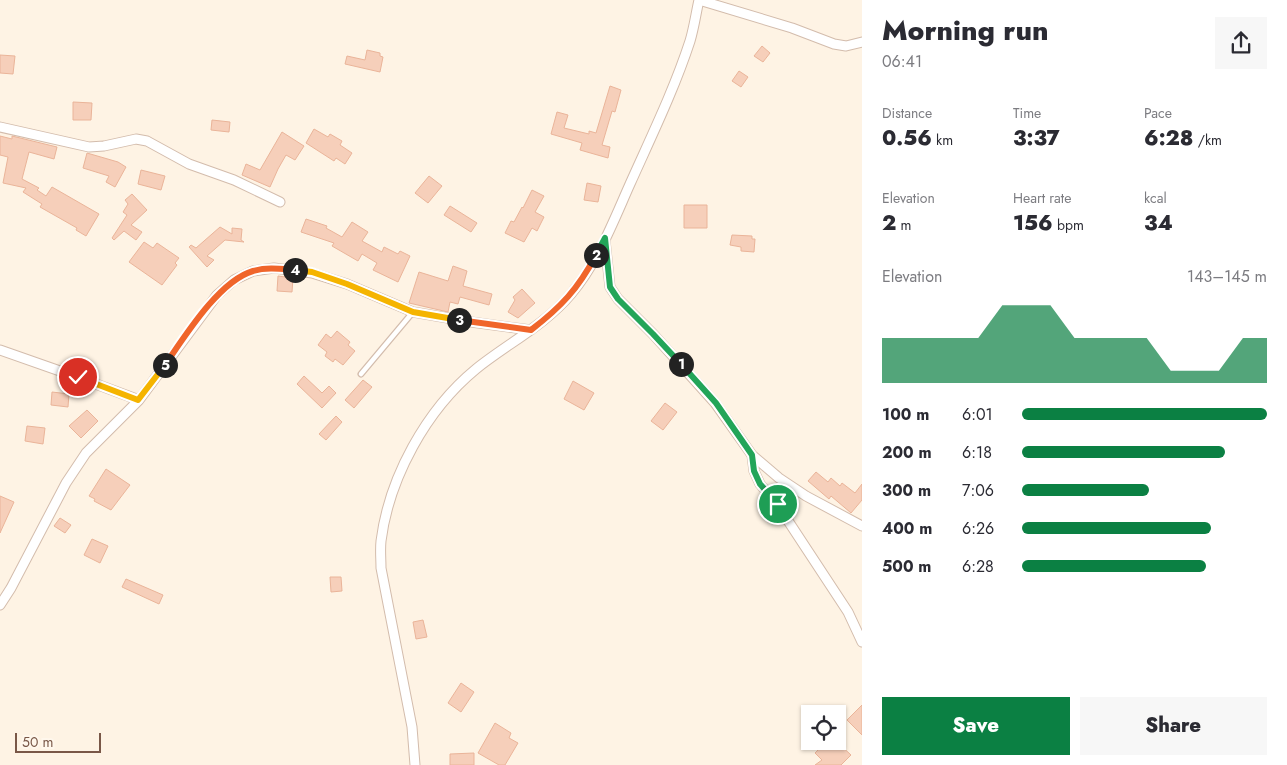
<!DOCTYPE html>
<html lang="en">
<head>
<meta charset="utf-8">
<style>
	:root { --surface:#fff; --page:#f7f7f7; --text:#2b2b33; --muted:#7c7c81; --accent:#0b8043 }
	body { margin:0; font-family:Jost,sans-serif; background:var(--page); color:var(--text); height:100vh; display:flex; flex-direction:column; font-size:19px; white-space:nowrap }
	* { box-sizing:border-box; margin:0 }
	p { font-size:16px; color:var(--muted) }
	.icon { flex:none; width:28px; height:28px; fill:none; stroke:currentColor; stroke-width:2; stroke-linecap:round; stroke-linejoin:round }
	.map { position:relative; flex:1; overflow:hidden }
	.sheet { display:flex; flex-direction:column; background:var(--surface); width:425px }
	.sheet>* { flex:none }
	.tools { position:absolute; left:801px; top:705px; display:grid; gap:10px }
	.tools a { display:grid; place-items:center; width:45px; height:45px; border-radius:0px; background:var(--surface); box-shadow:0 1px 4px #0004; font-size:25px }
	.scale { position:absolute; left:15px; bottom:12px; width:86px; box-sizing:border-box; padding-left:5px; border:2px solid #795747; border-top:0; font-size:14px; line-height:18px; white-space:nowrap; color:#795747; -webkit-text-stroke:4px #fff7ec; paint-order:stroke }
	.pin { position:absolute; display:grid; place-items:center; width:42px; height:42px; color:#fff; margin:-21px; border:2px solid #fff; border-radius:50%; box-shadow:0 1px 5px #0007 }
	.km { position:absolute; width:25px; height:25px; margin:-12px; border-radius:50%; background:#222; color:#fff; font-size:14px; line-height:25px; text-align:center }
	.round { display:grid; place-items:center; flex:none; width:52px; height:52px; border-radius:0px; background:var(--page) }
	.summary { display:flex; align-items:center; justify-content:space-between; height:85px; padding:0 20px }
	h1 { font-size:28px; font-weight:800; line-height:38px }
	.metrics { display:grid; grid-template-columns:repeat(3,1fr); gap:8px; height:85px; padding:5px 20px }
	.metrics div { display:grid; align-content:center }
	.metrics b { font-size:21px; font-weight:800 }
	.metrics small { font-size:14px; font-weight:400 }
	.metrics p { font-size:14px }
	.chart { height:140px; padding:10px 20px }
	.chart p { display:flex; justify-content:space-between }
	.chart svg { width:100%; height:90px; margin-top:5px; fill:var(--accent); opacity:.7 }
	.action { display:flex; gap:10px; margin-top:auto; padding:10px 20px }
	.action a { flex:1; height:58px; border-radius:0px; background:var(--accent); color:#fff; font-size:20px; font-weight:800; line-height:58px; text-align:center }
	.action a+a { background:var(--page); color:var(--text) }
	ul { padding:0 20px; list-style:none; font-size:16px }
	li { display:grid; grid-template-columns:80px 60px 1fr; align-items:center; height:38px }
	li i { height:12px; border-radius:6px; background:var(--accent) }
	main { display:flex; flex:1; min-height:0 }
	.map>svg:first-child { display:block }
	.building { fill:#f6cfba; stroke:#eab499 }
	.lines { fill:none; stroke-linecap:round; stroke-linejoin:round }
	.lane-casing { stroke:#d3bcac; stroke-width:7 }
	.street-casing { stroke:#d3bcac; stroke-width:11 }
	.lane { stroke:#fff; stroke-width:4.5 }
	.street { stroke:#fff; stroke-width:9 }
	.split-1-casing { stroke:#fff; stroke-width:10 }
	.split-2-casing { stroke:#fff; stroke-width:10 }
	.split-3-casing { stroke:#fff; stroke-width:10 }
	.split-4-casing { stroke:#fff; stroke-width:10 }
	.split-5-casing { stroke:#fff; stroke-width:10 }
	.split-6-casing { stroke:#fff; stroke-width:10 }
	.split-1 { stroke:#22a559; stroke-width:6 }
	.split-2 { stroke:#22a559; stroke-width:6 }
	.split-3 { stroke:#f0652b; stroke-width:6 }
	.split-4 { stroke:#f5b400; stroke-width:6 }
	.split-5 { stroke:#f0652b; stroke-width:6 }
	.split-6 { stroke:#f5b400; stroke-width:6 }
</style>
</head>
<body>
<main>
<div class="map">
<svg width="862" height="765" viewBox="0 0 862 765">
	<rect width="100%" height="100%" fill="#fef3e4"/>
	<!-- building -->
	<path class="building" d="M762 46 770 53 763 62 754 56Z
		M367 50 380 53V56L383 57 380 72 345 64 347 56 365 60Z
		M0 55 15 56 13 74 0 73Z
		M739 71 748 77 741 87 732 81Z
		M610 86 621 90 615 112 612 111 602 145 610 147 608 158 580 150 582 143 551 134 557 112 568 115 564 128 589 134V131L596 133Z
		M73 102 92 103 91 120H73Z
		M212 120 230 122 229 132 211 130Z
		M314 129 328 137 330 134 342 141 340 145 352 153 345 164 336 158 334 161 306 143Z
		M282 132 304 146 295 160 286 155 278 169 270 187 242 175 246 164 260 170Z
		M0 136 12 139V136L57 147 54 159 29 152 22 179 39 188 37 190 46 196 52 187 99 214 86 236 76 230 77 228 40 207 42 204 23 192 26 188 3 183 8 157 0 155Z
		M87 153 118 162 126 167 115 187 106 182 109 176 83 168Z
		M141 170 165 176 161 190 138 184Z
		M429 176 442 186 428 203 415 193Z
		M587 183 601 186 598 202 584 200Z
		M532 190 544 196 535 212 544 217 537 231 532 228 524 242 505 233 511 221 514 222 522 207 523 208Z
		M132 194 147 210 131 225 142 232 136 240 124 231 114 240 112 238 127 215 123 212 128 204 125 200Z
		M684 205H707V228H684Z
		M450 206 477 223 471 232 444 215Z
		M306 219 327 226 326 228 342 237 352 222 368 232 362 241 382 252 384 247 398 254 400 251 410 256 398 282 373 270 377 263 362 254 358 261 332 246 334 243 301 232Z
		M220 227 232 234V228L242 229 241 240 244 242 225 240 207 256 214 260 207 267 189 247 191 245 196 248Z
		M732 235 752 236V239H755L754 252 741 251V247L730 245Z
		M144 242 153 248 157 243 179 258 175 263 177 265 162 285 129 262Z
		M453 266 467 271 463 286 492 294 489 305 460 297 458 304 450 302 448 312 409 303 419 272 448 281Z
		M278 276 293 278 292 292 277 291Z
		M522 289 535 303 518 318 508 312 515 300 513 297Z
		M337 331 350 342 348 345 355 351 343 365 335 359 333 362 325 356 327 352 318 345 326 334 331 338Z
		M304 376 322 393 329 386 336 393 322 408 297 384Z
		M363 380 372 387 354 408 345 400Z
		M573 381 594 393 584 410 564 399Z
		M52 392 69 394 68 407 51 405Z
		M665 403 677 412 663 430 651 421Z
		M87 410 98 421 81 438 69 426Z
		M336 416 342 422 326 440 319 434Z
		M27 426 45 428 43 444 25 441Z
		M106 469 130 485 111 510 94 501 95 499 89 496Z
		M816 472 828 482 831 478 840 486 842 483 855 493 862 484V500L851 513 831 496 829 499 808 481Z
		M0 496 14 502 0 533Z
		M60 518 71 525 65 533 54 526Z
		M92 539 108 546 100 563 84 555Z
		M330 577H341L342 591 331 592Z
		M126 579 163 595 159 604 122 587Z
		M423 620 427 637 416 639 413 622Z
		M461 683 474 692 461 712 448 703Z
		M862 705V735L847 720Z
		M495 723 511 733 509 738 518 743 505 765H499L478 753Z
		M814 741H836L851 755 841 765H815L822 760 815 753 820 748Z
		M474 753V765H450V754Z"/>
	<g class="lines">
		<!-- lane casing -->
		<g class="lane-casing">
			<path id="lane" d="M361 374 413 312"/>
		</g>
		<!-- street casing -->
		<g class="street-casing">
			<path id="street" d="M699 0 792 28 834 44 846 46 862 42
				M0 127 89 147 104 146 136 139 147 141 189 164 234 180 280 202
				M605 240 610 287 618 299 653 334 715 403 752 455 779 478 806 496 862 526
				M0 350 77 377 139 400
				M752 455 754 471 760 484 777 504 848 612 862 642
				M0 605 11 588 66 483 86 453 139 400 217 295 234 280 253 271 274 268 312 273 347 284 413 312 471 322 531 330
				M415 765 412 727 381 568C381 559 380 550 381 541 389 478 426 410 476 369 507 344 545 325 571 294 598 262 613 222 630 184 651 137 674 90 690 41 694 28 696 13 699 0"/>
		</g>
		<!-- lane -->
		<use href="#lane" class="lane"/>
		<!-- street -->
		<use href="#street" class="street"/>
	</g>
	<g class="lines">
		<!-- split-1 casing -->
		<g class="split-1-casing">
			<path id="split-1" d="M681 364 716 403 752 455 754 471 760 484 778 504"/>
		</g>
		<!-- split-2 casing -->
		<g class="split-2-casing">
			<path id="split-2" d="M596 255 605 238 610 287 618 299 653 334 681 364"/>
		</g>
		<!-- split-3 casing -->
		<g class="split-3-casing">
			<path id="split-3" d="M459 320 531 330C561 307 578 289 596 255"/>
		</g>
		<!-- split-4 casing -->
		<g class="split-4-casing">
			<path id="split-4" d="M295 270 312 272 347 284 413 312 459 320"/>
		</g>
		<!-- split-5 casing -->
		<g class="split-5-casing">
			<path id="split-5" d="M165 365C185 336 219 281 253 271 267 267 281 269 295 270"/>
		</g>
		<!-- split-6 casing -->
		<g class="split-6-casing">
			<path id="split-6" d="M78 377 138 400 165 365"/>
		</g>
		<!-- split-1 -->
		<use href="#split-1" class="split-1"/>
		<!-- split-2 -->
		<use href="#split-2" class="split-2"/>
		<!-- split-3 -->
		<use href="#split-3" class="split-3"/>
		<!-- split-4 -->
		<use href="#split-4" class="split-4"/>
		<!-- split-5 -->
		<use href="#split-5" class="split-5"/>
		<!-- split-6 -->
		<use href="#split-6" class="split-6"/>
	</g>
</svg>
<div class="tools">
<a><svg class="icon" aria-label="locate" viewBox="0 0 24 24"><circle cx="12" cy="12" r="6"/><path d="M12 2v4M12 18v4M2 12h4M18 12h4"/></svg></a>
</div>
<div class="scale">50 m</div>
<div class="pin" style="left:778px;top:504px;background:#1e9e55"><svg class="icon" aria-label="arrive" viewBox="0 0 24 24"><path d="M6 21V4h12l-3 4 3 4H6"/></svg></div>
<div class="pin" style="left:78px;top:377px;background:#d93025"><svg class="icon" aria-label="check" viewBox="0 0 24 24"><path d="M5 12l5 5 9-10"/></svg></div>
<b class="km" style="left:681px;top:364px">1</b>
<b class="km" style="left:596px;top:255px">2</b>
<b class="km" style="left:459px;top:320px">3</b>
<b class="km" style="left:295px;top:270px">4</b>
<b class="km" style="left:165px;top:365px">5</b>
</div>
<section class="sheet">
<div class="summary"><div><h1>Morning run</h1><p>06:41</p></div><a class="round"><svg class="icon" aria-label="share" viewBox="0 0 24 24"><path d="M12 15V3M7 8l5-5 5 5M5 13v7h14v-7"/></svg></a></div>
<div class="metrics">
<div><p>Distance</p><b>0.56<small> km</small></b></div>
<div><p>Time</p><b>3:37</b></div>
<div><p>Pace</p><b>6:28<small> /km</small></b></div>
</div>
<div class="metrics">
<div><p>Elevation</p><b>2<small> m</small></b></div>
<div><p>Heart rate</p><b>156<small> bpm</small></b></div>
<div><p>kcal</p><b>34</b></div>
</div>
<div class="chart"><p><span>Elevation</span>143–145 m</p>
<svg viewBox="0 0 160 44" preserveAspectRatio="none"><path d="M0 44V22L10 22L20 22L30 22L40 22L50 6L60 6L70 6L80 22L90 22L100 22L110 22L120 38L130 38L140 38L150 22L160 22V44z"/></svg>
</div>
<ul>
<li><b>100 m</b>6:01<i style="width:100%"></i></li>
<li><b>200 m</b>6:18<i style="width:83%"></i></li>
<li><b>300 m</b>7:06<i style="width:52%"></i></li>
<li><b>400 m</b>6:26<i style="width:77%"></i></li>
<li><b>500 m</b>6:28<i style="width:75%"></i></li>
</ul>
<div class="action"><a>Save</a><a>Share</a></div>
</section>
</main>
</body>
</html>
